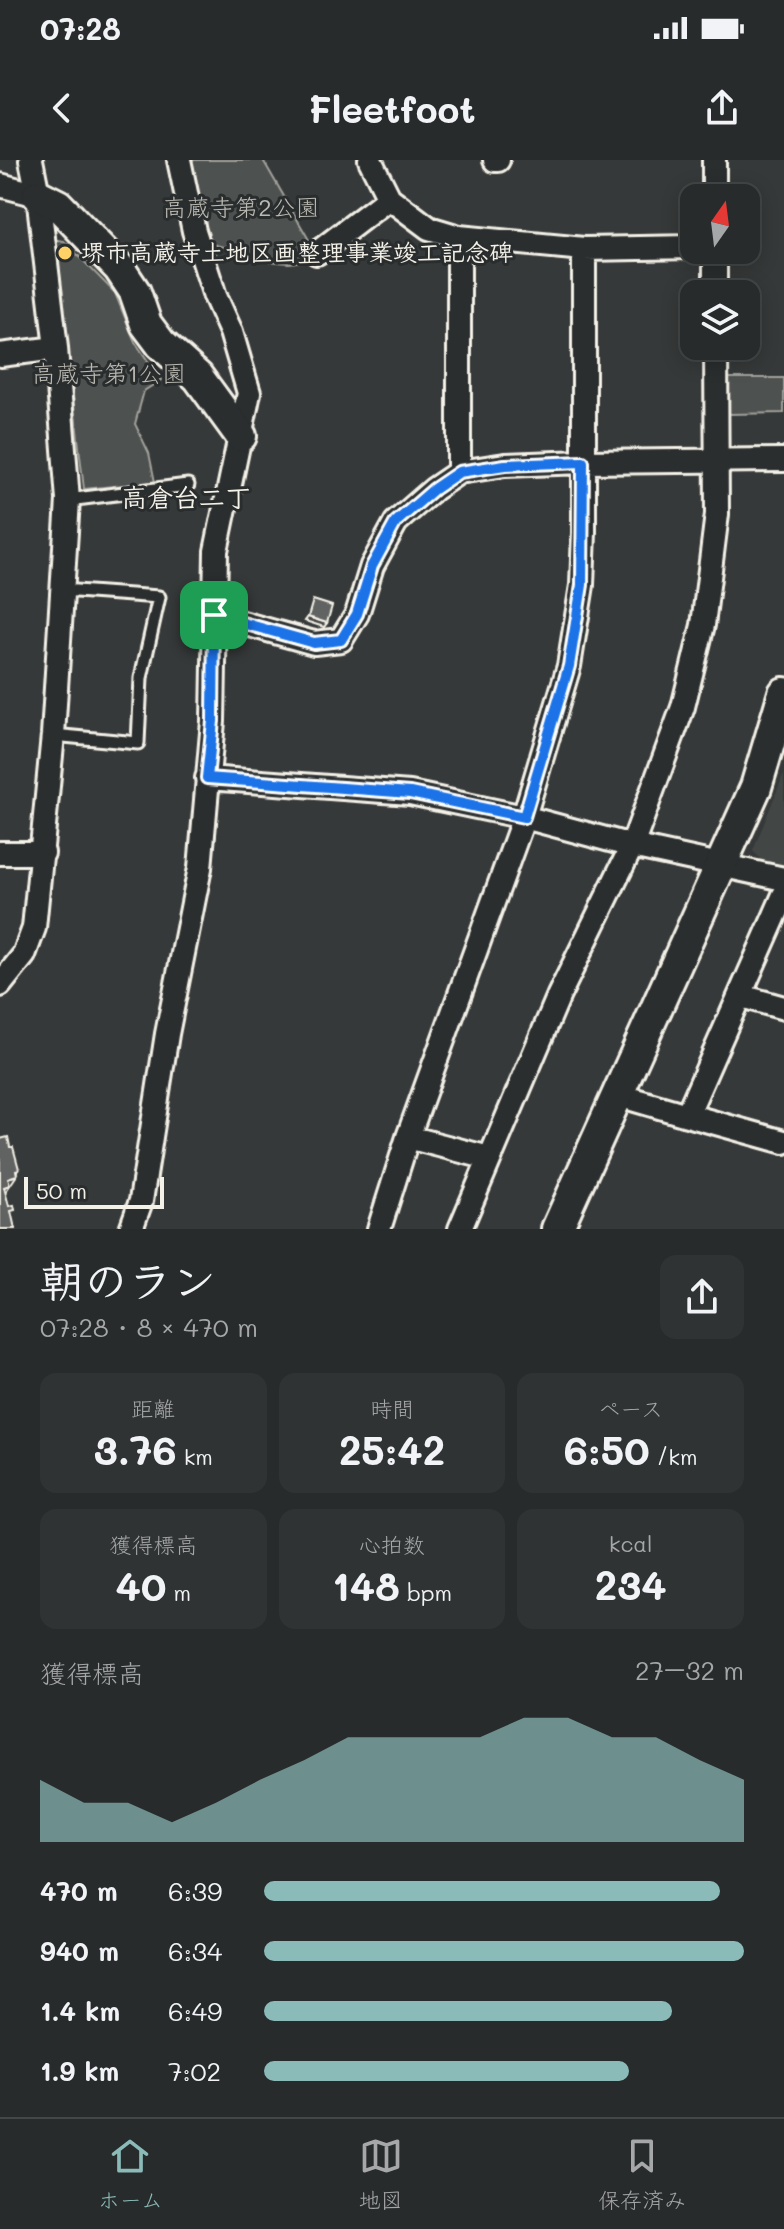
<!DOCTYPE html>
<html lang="ja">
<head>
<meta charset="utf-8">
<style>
	:root { --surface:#282b2b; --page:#303333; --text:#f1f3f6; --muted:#a5a7a9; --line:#444747; --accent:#8bbbb9 }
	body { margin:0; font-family:Mali,"Klee One",sans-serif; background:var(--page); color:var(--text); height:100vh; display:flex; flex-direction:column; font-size:30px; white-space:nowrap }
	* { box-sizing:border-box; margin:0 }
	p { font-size:26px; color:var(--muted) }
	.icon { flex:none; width:44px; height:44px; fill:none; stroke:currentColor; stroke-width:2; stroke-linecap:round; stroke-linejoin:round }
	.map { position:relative; height:1069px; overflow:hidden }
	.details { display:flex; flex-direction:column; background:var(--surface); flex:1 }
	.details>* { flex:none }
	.needle { width:52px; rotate:14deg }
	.fabs { position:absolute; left:680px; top:24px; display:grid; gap:16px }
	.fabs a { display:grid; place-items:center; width:80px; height:80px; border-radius:16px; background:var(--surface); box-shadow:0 4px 20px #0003,0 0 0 2px var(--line); font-size:40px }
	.scale { position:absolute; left:24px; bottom:20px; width:140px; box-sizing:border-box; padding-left:8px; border:4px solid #f4f1e8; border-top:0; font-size:22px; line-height:28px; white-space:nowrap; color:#f4f1e8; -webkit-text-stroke:6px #2a2d2e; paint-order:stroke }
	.pin { position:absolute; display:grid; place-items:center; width:68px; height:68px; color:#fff; margin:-34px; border-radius:16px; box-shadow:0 4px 12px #0006 }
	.round { display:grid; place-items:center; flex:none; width:84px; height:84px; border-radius:16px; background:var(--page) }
	.overview { display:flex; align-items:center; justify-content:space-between; height:136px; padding:0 40px }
	h1 { font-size:44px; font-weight:700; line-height:60px }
	.metrics { display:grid; grid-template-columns:repeat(3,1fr); gap:12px; height:136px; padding:8px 40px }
	.metrics div { display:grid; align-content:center; border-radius:16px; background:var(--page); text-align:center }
	.metrics b { font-size:40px; font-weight:700 }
	.metrics small { font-size:22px; font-weight:400 }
	.metrics p { font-size:22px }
	.chart { height:224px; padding:16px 40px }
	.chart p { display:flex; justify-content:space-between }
	.chart svg { width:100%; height:144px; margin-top:8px; fill:var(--accent); opacity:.7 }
	ul { padding:0 40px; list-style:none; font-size:26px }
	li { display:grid; grid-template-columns:128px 96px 1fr; align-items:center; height:60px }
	li i { height:20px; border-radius:10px; background:var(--accent) }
	.status { display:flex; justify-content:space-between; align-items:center; height:56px; padding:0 40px; background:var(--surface); direction:ltr }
	.status svg { height:22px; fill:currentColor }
	header { display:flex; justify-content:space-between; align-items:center; height:104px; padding:0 40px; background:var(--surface); font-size:36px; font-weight:700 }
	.dock { display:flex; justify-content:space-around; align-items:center; height:112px; border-top:2px solid var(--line); background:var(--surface); font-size:22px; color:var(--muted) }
	.dock a { display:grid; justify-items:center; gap:4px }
	.dock .on { color:var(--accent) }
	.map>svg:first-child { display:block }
	.built { fill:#434645 }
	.green { fill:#4e514f; stroke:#a1a19c; stroke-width:2 }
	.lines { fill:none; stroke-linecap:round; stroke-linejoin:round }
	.lane-casing { stroke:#f4f1e8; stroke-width:17 }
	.street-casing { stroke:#f4f1e8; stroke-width:28 }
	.secondary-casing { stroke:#f4f1e8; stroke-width:36 }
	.lane { stroke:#2a2d2e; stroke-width:11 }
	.street { stroke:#2a2d2e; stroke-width:22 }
	.secondary { stroke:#2a2d2e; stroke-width:30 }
	.shaded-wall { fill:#444545; stroke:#f4f1e8; stroke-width:2 }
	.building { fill:#616362; stroke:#f4f1e8; stroke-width:2 }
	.route-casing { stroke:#fff; stroke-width:16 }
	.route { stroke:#1a73e8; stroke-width:10 }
	.poi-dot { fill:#ffd166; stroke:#2a2d2e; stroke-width:3 }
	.labels { text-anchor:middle; stroke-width:6; stroke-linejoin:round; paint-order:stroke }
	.park-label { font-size:24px; fill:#bab9b2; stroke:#2a2d2e }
	.poi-label { font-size:24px; font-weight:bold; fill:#f4f1e8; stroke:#2a2d2e; text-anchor:start }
	.neighbourhood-label { font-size:26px; font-weight:bold; fill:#f4f1e8; stroke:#2a2d2e }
</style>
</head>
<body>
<div class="status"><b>07:28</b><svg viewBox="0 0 49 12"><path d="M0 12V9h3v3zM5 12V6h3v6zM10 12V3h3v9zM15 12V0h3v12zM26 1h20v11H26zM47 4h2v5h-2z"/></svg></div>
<header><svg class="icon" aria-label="back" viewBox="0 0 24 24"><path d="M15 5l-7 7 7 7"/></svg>Fleetfoot<svg class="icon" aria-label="share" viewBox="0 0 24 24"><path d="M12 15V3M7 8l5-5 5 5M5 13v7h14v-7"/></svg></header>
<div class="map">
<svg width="784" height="1069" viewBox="0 0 784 1069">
	<rect width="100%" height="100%" fill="#363939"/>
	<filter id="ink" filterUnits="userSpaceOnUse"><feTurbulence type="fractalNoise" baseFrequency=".0125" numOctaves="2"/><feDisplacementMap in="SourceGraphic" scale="16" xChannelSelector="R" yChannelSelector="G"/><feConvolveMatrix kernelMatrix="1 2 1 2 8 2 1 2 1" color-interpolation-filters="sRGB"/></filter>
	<g filter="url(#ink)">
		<!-- built -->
		<path class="built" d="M784 613V707L765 703 753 691Z"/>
		<!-- green -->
		<path class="green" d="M187 0H263L320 99 289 103 267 101 258 96 208 83Z
			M57 80 64 81 115 133 135 182 161 220 144 231 135 264 149 293 155 322 84 329 68 194 52 83Z
			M727 218H784V253L727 254Z"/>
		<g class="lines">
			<!-- lane casing -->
			<g class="lane-casing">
				<path id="lane" d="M68 340 188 325
					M53 575 138 583 141 518 159 437 62 430"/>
			</g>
			<!-- street casing -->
			<g class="street-casing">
				<path id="street" d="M370 0 389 38 429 68 459 77 584 89 694 87
					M495 0H498
					M714 0V38
					M0 25 38 35
					M715 90V134
					M317 93 389 38
					M0 195 56 188
					M459 312V77
					M214 455 314 483 341 480 357 454 372 406 396 362 434 329 459 312 505 305 583 302 784 300
					M207 618 410 633 524 657 632 686 784 719
					M0 693H43
					M784 735 687 955 784 982
					M0 825 24 795 34 768 53 575 68 340 56 188 38 35 31 0
					M741 836 784 848
					M618 935 687 955
					M408 977 489 998
					M131 1069 141 1041 167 874 200 708 213 561 216 391 249 233 231 172 215 136 194 71 179 0
					M379 1069 408 977 524 657 569 506 582 425 584 372V89
					M460 1069 559 835 632 686 683 547 703 465 717 354 716 186"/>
			</g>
			<!-- secondary casing -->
			<g class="secondary-casing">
				<path id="secondary" d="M38 35 58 45 119 108 135 132 146 164 161 184 198 217 241 276
					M557 1069 756 627 784 533"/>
			</g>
			<!-- lane -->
			<use href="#lane" class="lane"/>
			<!-- street -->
			<use href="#street" class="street"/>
			<!-- secondary -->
			<use href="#secondary" class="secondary"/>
		</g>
		<!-- shaded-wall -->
		<path class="shaded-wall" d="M308 457 327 463 324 467 305 461Z
			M19 1009 14 1016 17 1015 0 1040 8 1018 16 1010Z"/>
		<!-- building -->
		<path class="building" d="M313 440 332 446 327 463 308 457Z
			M8 977 10 987H13L19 1009 16 1010 17 1015 8 1018 10 1025 4 1027 9 1046 14 1045 15 1050 11 1051 15 1069H0V979Z"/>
	</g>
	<g class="lines" filter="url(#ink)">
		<!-- route casing -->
		<g class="route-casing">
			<path id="route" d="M583 302 582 425 569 506 524 657 410 633 207 618 213 561 214 455 314 483 341 480 357 454 372 406 396 362 434 329 459 312 505 305Z"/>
		</g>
		<!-- route -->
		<use href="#route" class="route"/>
	</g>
	<!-- markers -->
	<circle class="poi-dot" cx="65" cy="93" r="8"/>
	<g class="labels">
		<!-- park labels -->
		<g class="park-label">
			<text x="241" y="56">高蔵寺第2公園</text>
			<text x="109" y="222">高蔵寺第1公園</text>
		</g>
		<!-- poi labels -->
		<g class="poi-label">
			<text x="81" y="101">堺市高蔵寺土地区画整理事業竣工記念碑</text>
		</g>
		<!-- neighbourhood labels -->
		<g class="neighbourhood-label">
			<text x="186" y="347">高倉台二丁</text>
		</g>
	</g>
</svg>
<div class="fabs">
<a><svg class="needle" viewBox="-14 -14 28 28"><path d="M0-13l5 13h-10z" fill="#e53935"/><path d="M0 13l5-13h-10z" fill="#a5a7a9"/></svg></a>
<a><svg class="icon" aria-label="layers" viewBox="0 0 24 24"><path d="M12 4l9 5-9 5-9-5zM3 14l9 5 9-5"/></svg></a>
</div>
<div class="scale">50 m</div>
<div class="pin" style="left:214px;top:455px;background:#1e9e55"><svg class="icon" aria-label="arrive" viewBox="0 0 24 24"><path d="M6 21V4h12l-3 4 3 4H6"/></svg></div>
</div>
<section class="details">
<div class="overview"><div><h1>朝のラン</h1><p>07:28 · 8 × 470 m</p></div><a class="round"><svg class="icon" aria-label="share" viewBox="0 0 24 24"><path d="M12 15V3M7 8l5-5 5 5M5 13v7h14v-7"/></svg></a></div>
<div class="metrics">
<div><p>距離</p><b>3.76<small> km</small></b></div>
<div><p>時間</p><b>25:42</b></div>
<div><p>ペース</p><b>6:50<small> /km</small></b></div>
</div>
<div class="metrics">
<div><p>獲得標高</p><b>40<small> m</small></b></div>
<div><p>心拍数</p><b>148<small> bpm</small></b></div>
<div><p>kcal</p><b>234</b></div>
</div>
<div class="chart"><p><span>獲得標高</span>27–32 m</p>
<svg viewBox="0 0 160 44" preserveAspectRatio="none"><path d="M0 44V25L10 32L20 32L30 38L40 32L50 25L60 19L70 12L80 12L90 12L100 12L110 6L120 6L130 12L140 12L150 19L160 25V44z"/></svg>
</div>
<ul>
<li><b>470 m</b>6:39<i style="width:95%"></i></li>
<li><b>940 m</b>6:34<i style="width:100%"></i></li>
<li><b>1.4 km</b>6:49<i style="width:85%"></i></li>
<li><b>1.9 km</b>7:02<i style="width:76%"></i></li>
</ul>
</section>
<nav class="dock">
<a class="on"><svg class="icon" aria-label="home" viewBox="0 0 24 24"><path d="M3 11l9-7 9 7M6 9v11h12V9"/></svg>ホーム</a>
<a><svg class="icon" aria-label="map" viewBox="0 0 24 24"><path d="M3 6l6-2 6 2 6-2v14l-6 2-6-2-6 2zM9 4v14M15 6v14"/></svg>地図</a>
<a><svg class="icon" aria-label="saved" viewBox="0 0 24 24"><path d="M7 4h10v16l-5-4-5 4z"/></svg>保存済み</a>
</nav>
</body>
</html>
